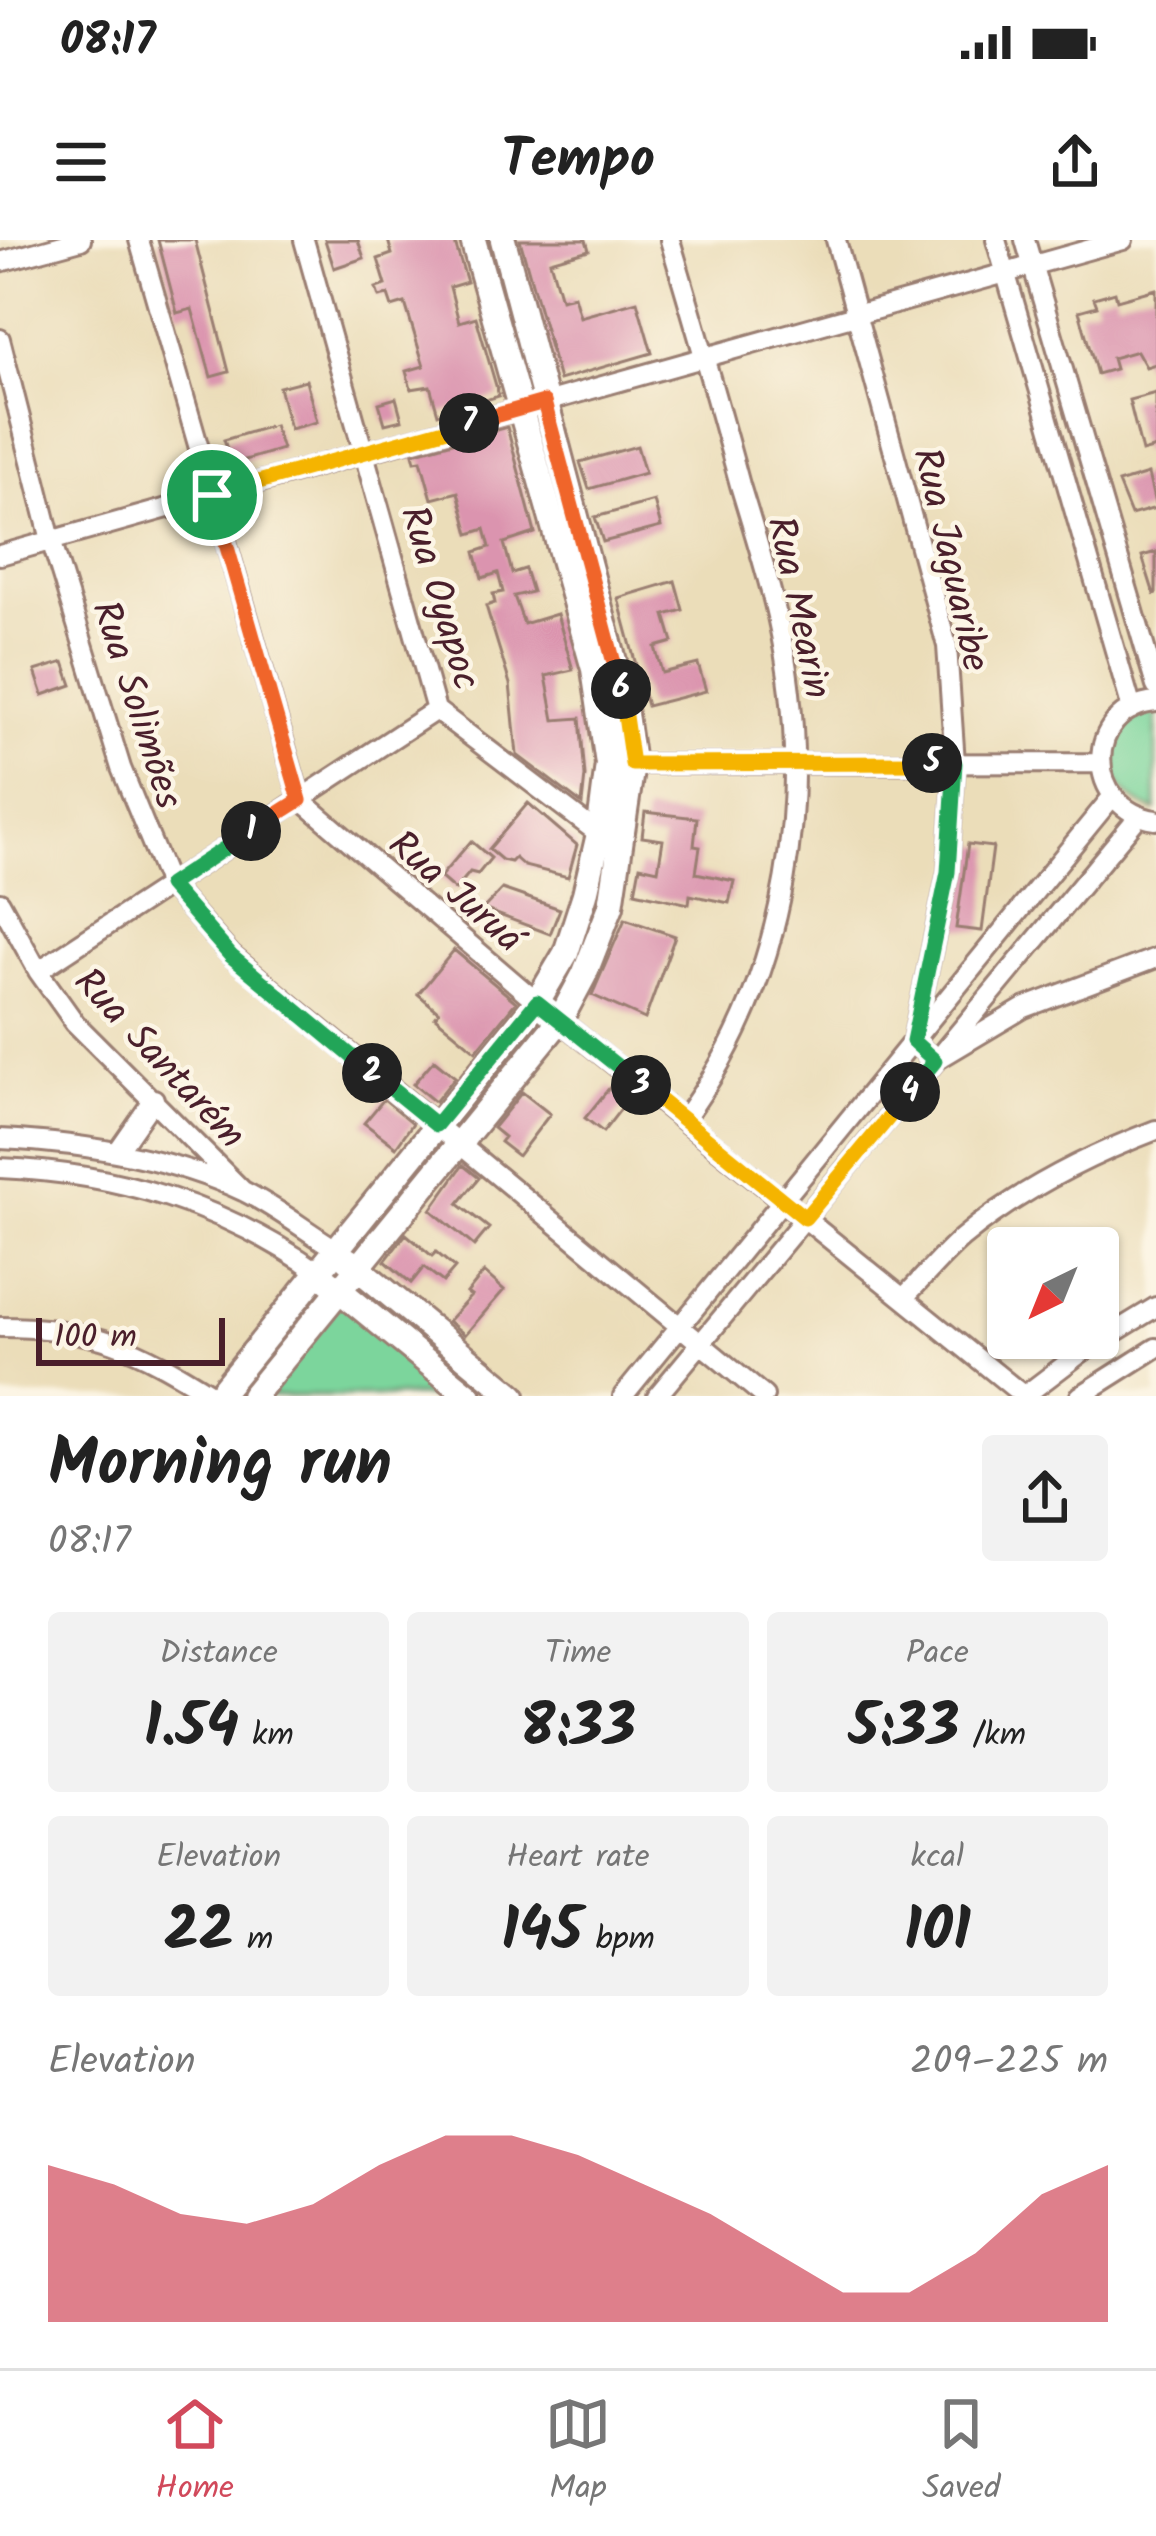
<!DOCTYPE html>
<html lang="en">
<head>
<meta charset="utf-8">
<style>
	:root { --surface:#fff; --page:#f2f2f2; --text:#222; --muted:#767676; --line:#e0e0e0; --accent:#d1495b }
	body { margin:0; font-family:Kalam,sans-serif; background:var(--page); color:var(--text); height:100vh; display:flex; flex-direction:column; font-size:45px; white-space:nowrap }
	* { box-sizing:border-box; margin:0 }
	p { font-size:39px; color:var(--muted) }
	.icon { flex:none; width:66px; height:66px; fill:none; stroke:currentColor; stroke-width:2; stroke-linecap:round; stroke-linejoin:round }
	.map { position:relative; height:1156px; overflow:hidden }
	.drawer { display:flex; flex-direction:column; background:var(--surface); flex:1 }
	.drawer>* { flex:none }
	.needle { width:78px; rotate:223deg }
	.tools { position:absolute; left:987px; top:987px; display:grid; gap:24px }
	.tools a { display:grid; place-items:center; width:132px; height:132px; border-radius:12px; background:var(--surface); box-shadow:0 3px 9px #0004; font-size:60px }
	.scale { position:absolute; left:36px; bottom:30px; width:189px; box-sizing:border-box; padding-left:12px; border:6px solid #4a1f2b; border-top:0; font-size:33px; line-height:42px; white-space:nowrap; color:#4a1f2b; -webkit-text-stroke:9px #fcf5e5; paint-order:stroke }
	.pin { position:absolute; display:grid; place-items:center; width:102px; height:102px; color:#fff; margin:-51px; border:6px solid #fff; border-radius:50%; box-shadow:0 3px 12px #0007 }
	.km { position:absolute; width:60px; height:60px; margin:-30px; border-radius:50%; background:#222; color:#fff; font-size:33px; line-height:60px; text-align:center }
	.round { display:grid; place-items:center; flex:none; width:126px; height:126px; border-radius:12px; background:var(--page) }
	.head { display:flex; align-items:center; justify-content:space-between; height:204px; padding:0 48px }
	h1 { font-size:66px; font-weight:600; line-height:90px }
	.metrics { display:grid; grid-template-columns:repeat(3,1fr); gap:18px; height:204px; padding:12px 48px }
	.metrics div { display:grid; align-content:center; border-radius:12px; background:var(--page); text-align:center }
	.metrics b { font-size:60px; font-weight:600 }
	.metrics small { font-size:33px; font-weight:400 }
	.metrics p { font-size:33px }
	.chart { height:336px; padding:24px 48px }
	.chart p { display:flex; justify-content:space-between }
	.chart svg { width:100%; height:216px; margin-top:12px; fill:var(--accent); opacity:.7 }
	.status { display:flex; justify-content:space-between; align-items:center; height:84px; padding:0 60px; background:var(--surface); direction:ltr }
	.status svg { height:33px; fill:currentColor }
	header { display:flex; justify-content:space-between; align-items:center; height:156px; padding:0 48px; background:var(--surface); font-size:54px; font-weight:600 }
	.dock { display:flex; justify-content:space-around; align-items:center; height:168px; border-top:3px solid var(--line); background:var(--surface); font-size:33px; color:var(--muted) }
	.dock a { display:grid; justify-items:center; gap:6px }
	.dock .active { color:var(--accent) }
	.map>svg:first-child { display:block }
	.green { fill:#7bd59c; stroke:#627a64; stroke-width:3 }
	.building { fill:#db94af }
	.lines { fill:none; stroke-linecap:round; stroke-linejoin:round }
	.minor-casing { stroke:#9a7e72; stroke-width:24 }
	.major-casing { stroke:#9a7e72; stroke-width:30 }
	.minor { stroke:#fff; stroke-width:18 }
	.major { stroke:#fff; stroke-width:24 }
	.split-1-casing { stroke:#fff; stroke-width:24 }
	.split-2-casing { stroke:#fff; stroke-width:24 }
	.split-3-casing { stroke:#fff; stroke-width:24 }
	.split-4-casing { stroke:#fff; stroke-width:24 }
	.split-5-casing { stroke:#fff; stroke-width:24 }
	.split-6-casing { stroke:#fff; stroke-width:24 }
	.split-7-casing { stroke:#fff; stroke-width:24 }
	.split-8-casing { stroke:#fff; stroke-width:24 }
	.split-1 { stroke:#f0652b; stroke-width:15 }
	.split-2 { stroke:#22a559; stroke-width:15 }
	.split-3 { stroke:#22a559; stroke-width:15 }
	.split-4 { stroke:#f5b400; stroke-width:15 }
	.split-5 { stroke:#22a559; stroke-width:15 }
	.split-6 { stroke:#f5b400; stroke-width:15 }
	.split-7 { stroke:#f0652b; stroke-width:15 }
	.split-8 { stroke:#f5b400; stroke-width:15 }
	.labels { text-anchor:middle; stroke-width:9; stroke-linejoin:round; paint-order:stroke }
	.street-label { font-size:39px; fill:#4a1f2b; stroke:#fcf5e5 }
</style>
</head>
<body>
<div class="status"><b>08:17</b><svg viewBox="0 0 49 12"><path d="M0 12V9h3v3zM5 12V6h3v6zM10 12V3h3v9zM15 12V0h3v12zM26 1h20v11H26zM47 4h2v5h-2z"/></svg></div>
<header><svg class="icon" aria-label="menu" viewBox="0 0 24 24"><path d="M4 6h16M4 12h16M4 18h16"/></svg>Tempo<svg class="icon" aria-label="share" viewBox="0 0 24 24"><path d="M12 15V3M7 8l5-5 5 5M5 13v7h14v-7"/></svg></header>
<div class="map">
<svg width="1156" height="1156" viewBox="0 0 1156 1156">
	<rect width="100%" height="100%" fill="#fcf5e5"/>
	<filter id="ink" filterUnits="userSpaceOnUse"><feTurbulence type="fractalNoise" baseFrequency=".00833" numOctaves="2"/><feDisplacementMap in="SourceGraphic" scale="24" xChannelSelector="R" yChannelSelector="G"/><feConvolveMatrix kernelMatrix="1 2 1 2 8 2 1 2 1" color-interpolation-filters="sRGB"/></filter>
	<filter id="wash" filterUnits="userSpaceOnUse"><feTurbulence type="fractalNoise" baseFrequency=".004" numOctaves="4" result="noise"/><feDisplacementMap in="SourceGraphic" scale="48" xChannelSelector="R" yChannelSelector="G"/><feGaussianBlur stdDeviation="2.7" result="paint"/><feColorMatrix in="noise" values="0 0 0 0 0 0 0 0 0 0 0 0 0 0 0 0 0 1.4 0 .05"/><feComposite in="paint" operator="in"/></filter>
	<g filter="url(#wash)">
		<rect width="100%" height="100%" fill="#ebddb9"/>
		<!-- green -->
		<path class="green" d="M1156 467V571C1096 551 1097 487 1156 467Z
			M342 1057 463 1156H258Z"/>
		<g id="blocks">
			<!-- building -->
			<path class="building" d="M158 0H195L229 132 211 137 192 69 177 73Z
				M325 0H358L364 18 334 28Z
				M388 0H454L467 42 450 47 459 82 476 77 499 156 438 174 430 146 411 149 406 131 424 126 405 63 392 67 388 55 379 57 376 48 386 45 378 19 392 14Z
				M520 0H586L589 10 550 21 561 59 574 56 580 77 637 61 652 113 559 140Z
				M1156 49V124L1146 127 1137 111 1112 118 1115 129 1097 134 1079 71 1097 66 1094 58 1115 52 1117 60Z
				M306 140 317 182 290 189 279 147Z
				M1156 153V208L1142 212 1129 160Z
				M396 158 402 180 385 184 379 163Z
				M274 185 282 209 232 224 224 200Z
				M507 187 535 293 504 303 512 333 525 329 532 352 514 356 524 384 557 374 573 430 546 436 554 480 580 478 585 536 582 564 517 515 510 444 486 366 495 363 493 354 503 352 498 333 482 338 475 312 490 307 485 289 469 294 458 252 432 259 421 220 415 221 413 213Z
				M637 206 645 233 589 249 580 222Z
				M1148 234 1156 268 1131 275 1118 243Z
				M654 261 661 287 603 302 595 277Z
				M1156 312V353L1154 354 1142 316Z
				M675 341 683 370 665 375 673 402 655 407 662 433 698 424 706 451 647 466 618 358Z
				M64 422 72 445 43 455 35 431Z
				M528 563 577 605 568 637 524 626 515 618 511 622 502 620 489 609Z
				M645 572 697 578 694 606 700 607 696 633 734 641 729 663 690 655 689 664 635 652 640 626 658 630 663 600 642 597Z
				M471 601 491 618 478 634 470 632 455 650 440 637Z
				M968 604 993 607 982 691 956 688Z
				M502 649 560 669 550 694 483 669Z
				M625 679 675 696 645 779 592 755Z
				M454 710 516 762 476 811 435 777 439 772 418 754Z
				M434 820 455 837 435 862 413 844Z
				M610 847 627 861 603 892 585 878Z
				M522 852 550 874 518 916 500 902 504 897 493 888Z
				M384 859 413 883 396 907 364 883Z
				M463 925 479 938 458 964 489 988 474 1006 431 970Z
				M406 994 432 1016 436 1012 455 1028 443 1042 424 1027 411 1043 385 1021Z
				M484 1032 504 1050 465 1095 448 1081 471 1056 467 1053Z"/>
		</g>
	</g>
	<g filter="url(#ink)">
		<use href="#blocks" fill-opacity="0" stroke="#9a7e72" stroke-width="3"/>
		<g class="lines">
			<!-- minor casing -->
			<g class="minor-casing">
				<path id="minor" d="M139 0 300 559 537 762 1024 1156 1082 1112 1156 1067
					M304 0 436 470 599 594
					M670 0C694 81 718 163 740 245 753 288 767 332 777 376 816 548 789 736 684 879
					M836 0 947 406 955 523 948 632 913 801 935 821 1024 768 1156 718
					M996 0 1132 469
					M1025 0 1156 446
					M0 22 81 0
					M0 99 51 300 121 528 169 645 231 715 764 1156
					M0 315 1123 0
					M1156 462C1083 469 1083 569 1156 580
					M619 524 1101 523
					M0 662 38 731 75 783 243 951
					M38 731 436 470
					M0 899C82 903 167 916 243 951 276 967 306 991 337 1010
					M117 912 154 859
					M0 928C118 933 223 965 320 1033
					M903 1058C923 1039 941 1016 962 998 1018 951 1088 916 1156 890
					M0 1087C95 1087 135 1106 214 1156
					M623 1156 1112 557
					M657 1156 1138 577
					M1080 1156 1156 1108"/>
			</g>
			<!-- major casing -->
			<g class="major-casing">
				<path id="major" d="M348 1020 513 1156
					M327 1040 469 1156
					M218 1156 537 762 566 713 585 654 599 594 608 524 594 429 473 0
					M253 1156 560 780 584 735 611 666 632 524 621 448 503 0"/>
			</g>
			<!-- minor -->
			<use href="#minor" class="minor"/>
			<!-- major -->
			<use href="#major" class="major"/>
		</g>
	</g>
	<g class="lines" filter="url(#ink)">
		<!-- split-1 casing -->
		<g class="split-1-casing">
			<path id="split-1" d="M212 255 300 560 251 591"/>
		</g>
		<!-- split-2 casing -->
		<g class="split-2-casing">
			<path id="split-2" d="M251 591 169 645 231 716 372 833"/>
		</g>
		<!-- split-3 casing -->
		<g class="split-3-casing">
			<path id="split-3" d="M372 833 436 885 537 762 641 845"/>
		</g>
		<!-- split-4 casing -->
		<g class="split-4-casing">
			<path id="split-4" d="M641 845 805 978 910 852"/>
		</g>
		<!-- split-5 casing -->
		<g class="split-5-casing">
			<path id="split-5" d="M910 852 935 821 913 801 948 632 955 523H932"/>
		</g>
		<!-- split-6 casing -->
		<g class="split-6-casing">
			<path id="split-6" d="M621 449 632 524 932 523"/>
		</g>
		<!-- split-7 casing -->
		<g class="split-7-casing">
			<path id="split-7" d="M469 183 544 162 621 449"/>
		</g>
		<!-- split-8 casing -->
		<g class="split-8-casing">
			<path id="split-8" d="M212 255 469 183"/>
		</g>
		<!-- split-1 -->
		<use href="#split-1" class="split-1"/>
		<!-- split-2 -->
		<use href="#split-2" class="split-2"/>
		<!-- split-3 -->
		<use href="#split-3" class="split-3"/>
		<!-- split-4 -->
		<use href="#split-4" class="split-4"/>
		<!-- split-5 -->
		<use href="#split-5" class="split-5"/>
		<!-- split-6 -->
		<use href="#split-6" class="split-6"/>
		<!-- split-7 -->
		<use href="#split-7" class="split-7"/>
		<!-- split-8 -->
		<use href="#split-8" class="split-8"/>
	</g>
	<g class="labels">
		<!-- street labels -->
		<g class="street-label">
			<text transform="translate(953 319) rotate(77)" y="14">Rua Jaguaribe</text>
			<text transform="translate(442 357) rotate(73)" y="14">Rua Oyapoc</text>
			<text transform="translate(801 367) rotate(78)" y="14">Rua Mearin</text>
			<text transform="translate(139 464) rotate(72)" y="14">Rua Solimões</text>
			<text transform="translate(457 650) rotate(41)" y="14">Rua Juruá</text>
			<text transform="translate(161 817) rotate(47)" y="14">Rua Santarém</text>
		</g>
	</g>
</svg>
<div class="tools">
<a><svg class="needle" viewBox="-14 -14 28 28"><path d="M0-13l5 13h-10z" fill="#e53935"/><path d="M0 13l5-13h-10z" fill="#767676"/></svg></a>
</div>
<div class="scale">100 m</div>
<div class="pin" style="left:212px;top:255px;background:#1e9e55"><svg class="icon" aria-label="arrive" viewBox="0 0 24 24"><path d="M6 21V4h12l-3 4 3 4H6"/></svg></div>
<b class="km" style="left:251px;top:591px">1</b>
<b class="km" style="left:372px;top:833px">2</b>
<b class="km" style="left:641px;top:845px">3</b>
<b class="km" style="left:910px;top:852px">4</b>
<b class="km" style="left:932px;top:523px">5</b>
<b class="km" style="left:621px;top:449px">6</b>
<b class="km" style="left:469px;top:183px">7</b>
</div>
<section class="drawer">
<div class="head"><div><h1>Morning run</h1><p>08:17</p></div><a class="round"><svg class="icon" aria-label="share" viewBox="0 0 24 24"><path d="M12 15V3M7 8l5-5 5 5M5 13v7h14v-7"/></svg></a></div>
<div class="metrics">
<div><p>Distance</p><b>1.54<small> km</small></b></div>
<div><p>Time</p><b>8:33</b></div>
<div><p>Pace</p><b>5:33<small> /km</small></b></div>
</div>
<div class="metrics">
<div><p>Elevation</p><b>22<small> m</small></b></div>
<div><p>Heart rate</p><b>145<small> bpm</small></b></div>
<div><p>kcal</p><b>101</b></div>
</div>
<div class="chart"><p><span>Elevation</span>209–225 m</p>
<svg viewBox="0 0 160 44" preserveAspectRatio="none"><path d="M0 44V12L10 16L20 22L30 24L40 20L50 12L60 6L70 6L80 10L90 16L100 22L110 30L120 38L130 38L140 30L150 18L160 12V44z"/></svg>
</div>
</section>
<nav class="dock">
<a class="active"><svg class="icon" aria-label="home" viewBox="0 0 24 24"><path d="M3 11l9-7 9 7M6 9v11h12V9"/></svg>Home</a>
<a><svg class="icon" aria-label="map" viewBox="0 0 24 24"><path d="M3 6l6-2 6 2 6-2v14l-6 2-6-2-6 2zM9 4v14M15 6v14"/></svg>Map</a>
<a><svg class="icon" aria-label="saved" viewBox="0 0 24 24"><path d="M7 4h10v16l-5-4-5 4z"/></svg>Saved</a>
</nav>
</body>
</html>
